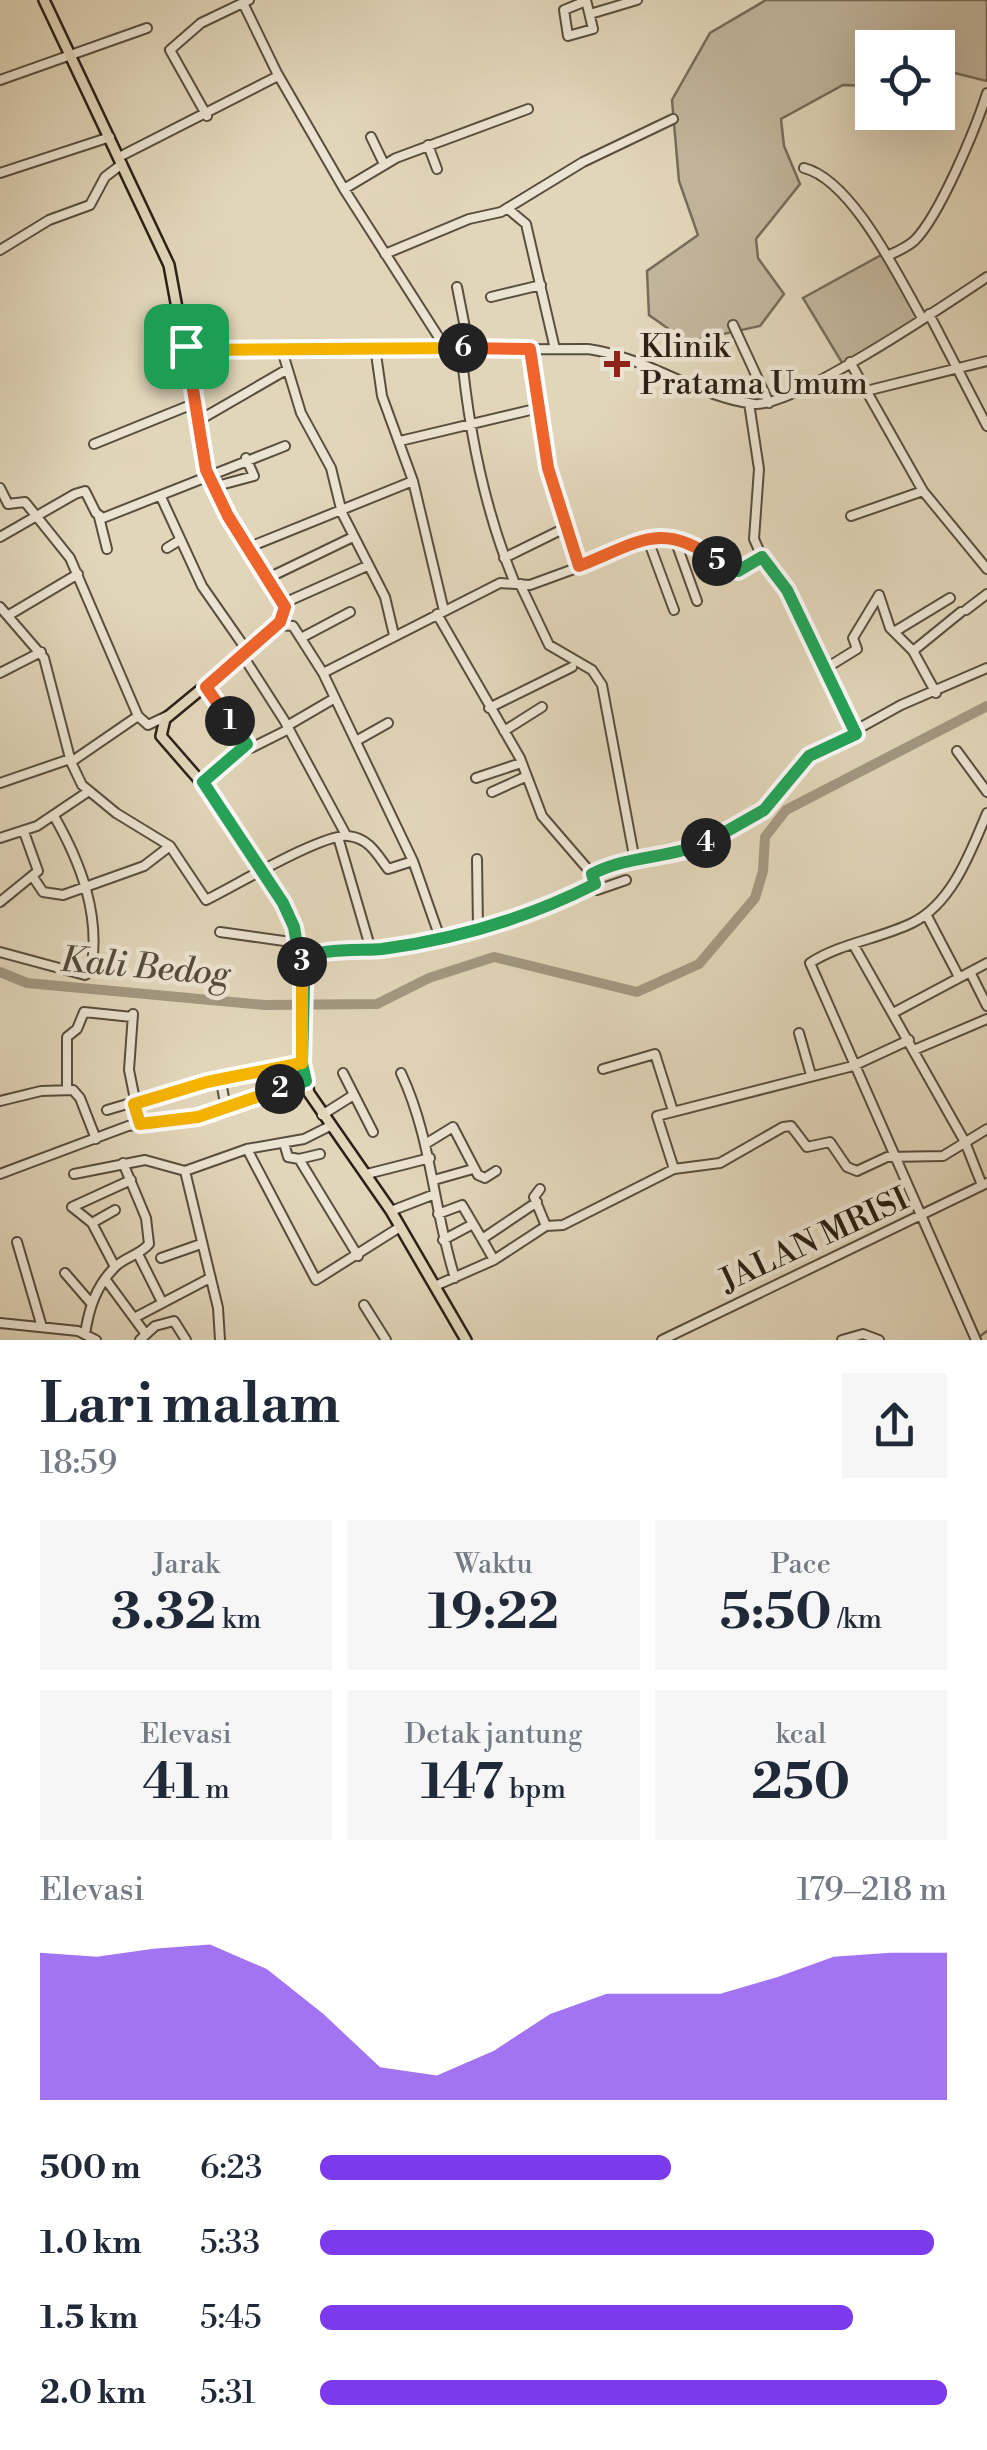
<!DOCTYPE html>
<html lang="id">
<head>
<meta charset="utf-8">
<style>
	:root { --surface:#fff; --page:#f6f6f7; --text:#1f2937; --muted:#747a83; --accent:#7c3aed }
	body { margin:0; font-family:"Libre Bodoni",serif; background:var(--page); color:var(--text); height:100vh; display:flex; flex-direction:column; font-size:38px; white-space:nowrap }
	* { box-sizing:border-box; margin:0 }
	p { font-size:32px; color:var(--muted) }
	.icon { flex:none; width:55px; height:55px; fill:none; stroke:currentColor; stroke-width:2; stroke-linecap:round; stroke-linejoin:round }
	.map { position:relative; height:1340px; overflow:hidden }
	.drawer { display:flex; flex-direction:column; background:var(--surface); flex:1 }
	.drawer>* { flex:none }
	.tools { position:absolute; left:855px; top:30px; display:grid; gap:20px }
	.tools a { display:grid; place-items:center; width:100px; height:100px; border-radius:0px; background:var(--surface); box-shadow:0 10px 40px #0002; font-size:50px }
	.pin { position:absolute; display:grid; place-items:center; width:85px; height:85px; color:#fff; margin:-42px; border-radius:20px; box-shadow:0 5px 15px #0006 }
	.km { position:absolute; width:50px; height:50px; margin:-25px; border-radius:50%; background:#222; color:#fff; font-size:28px; line-height:50px; text-align:center }
	.round { display:grid; place-items:center; flex:none; width:105px; height:105px; border-radius:0px; background:var(--page) }
	.headline { display:flex; align-items:center; justify-content:space-between; height:170px; padding:0 40px }
	h1 { font-size:55px; font-weight:700; line-height:75px }
	.stats { display:grid; grid-template-columns:repeat(3,1fr); gap:15px; height:170px; padding:10px 40px }
	.stats div { display:grid; align-content:center; border-radius:0px; background:var(--page); text-align:center }
	.stats b { font-size:50px; font-weight:700 }
	.stats small { font-size:28px; font-weight:400 }
	.stats p { font-size:28px }
	.chart { height:280px; padding:20px 40px }
	.chart p { display:flex; justify-content:space-between }
	.chart svg { width:100%; height:180px; margin-top:10px; fill:var(--accent); opacity:.7 }
	ul { padding:0 40px; list-style:none; font-size:32px }
	li { display:grid; grid-template-columns:160px 120px 1fr; align-items:center; height:75px }
	li i { height:25px; border-radius:12px; background:var(--accent) }
	.map>svg:first-child { display:block }
	.green { fill:#c3b79e; stroke:#766c5a; stroke-width:2.5 }
	.lines { fill:none; stroke-linecap:round; stroke-linejoin:round }
	.stream { stroke:#736856; stroke-width:2.5 }
	.river { stroke:#a39882; stroke-width:10 }
	.minor-casing { stroke:#584e3e; stroke-width:12 }
	.major-casing { stroke:#2a2015; stroke-width:14 }
	.minor { stroke:#ece4d2; stroke-width:8 }
	.major { stroke:#e2d6ba; stroke-width:9 }
	.split-1-casing { stroke:#fff; stroke-width:20 }
	.split-2-casing { stroke:#fff; stroke-width:20 }
	.split-3-casing { stroke:#fff; stroke-width:20 }
	.split-4-casing { stroke:#fff; stroke-width:20 }
	.split-5-casing { stroke:#fff; stroke-width:20 }
	.split-6-casing { stroke:#fff; stroke-width:20 }
	.split-7-casing { stroke:#fff; stroke-width:20 }
	.split-1 { stroke:#f0652b; stroke-width:12 }
	.split-2 { stroke:#22a559; stroke-width:12 }
	.split-3 { stroke:#f5b400; stroke-width:12 }
	.split-4 { stroke:#22a559; stroke-width:12 }
	.split-5 { stroke:#22a559; stroke-width:12 }
	.split-6 { stroke:#f0652b; stroke-width:12 }
	.split-7 { stroke:#f5b400; stroke-width:12 }
	.poi-dot { fill:#8f2418; stroke:#ece4d2; stroke-width:4 }
	.labels { text-anchor:middle; stroke-width:9; stroke-linejoin:round; paint-order:stroke }
	.poi-label { font-size:32px; fill:#2a2015; stroke:#ece4d2; text-anchor:start }
	.street-label { font-size:32px; fill:#2a2015; stroke:#ece4d2 }
	.water-label { font-size:35px; font-style:italic; fill:#544a3b; stroke:#ece4d2 }
</style>
</head>
<body>
<div class="map">
<svg width="987" height="1340" viewBox="0 0 987 1340">
	<rect width="100%" height="100%" fill="#e2d6ba"/>
	<filter id="stains"><feTurbulence type="fractalNoise" baseFrequency=".002" numOctaves="4"/><feColorMatrix values="0 0 0 0 .2 0 0 0 0 .09 0 0 0 0 .02 0 0 0 .5 -.17"/></filter>
	<radialGradient id="worn" r=".72"><stop offset=".6" stop-color="#630" stop-opacity="0"/><stop offset="1" stop-color="#630" stop-opacity=".3"/></radialGradient>
	<!-- green -->
	<path class="green" d="M766 0H987V81L938 69V48H872V86L843 85 781 119 784 146 800 184 756 239 758 258 784 294 760 326 687 342 649 315 647 271 698 235 679 181 672 100 710 33Z
		M883 254 920 319 844 366 803 298Z"/>
	<g class="lines">
		<!-- stream -->
		<path class="stream" d="M976 1339 987 1331"/>
		<!-- river -->
		<path class="river" d="M0 972 27 983 264 1005 377 1004 429 978 494 957 637 992 699 964 755 898 763 871 765 837 786 810 987 706"/>
		<!-- minor casing -->
		<g class="minor-casing">
			<path id="minor" d="M586 0 593 29 568 36 564 10 586 1
				M243 3 277 73 344 189 445 347
				M590 14 637 0
				M0 80 147 28
				M207 116 170 50 201 23 249 0
				M371 137 384 164
				M428 145 437 169
				M119 157 278 76
				M804 168C852 180 898 276 922 318
				M0 173 110 137
				M344 189 396 158 528 109
				M507 208 526 224 555 349
				M0 250 49 220 90 205 105 177 122 164
				M385 254 469 219 501 212 583 162 673 119
				M887 256C896 252 906 248 914 241 939 217 976 128 987 93
				M457 287 469 348
				M491 297 541 285
				M929 314 987 426
				M733 325 769 403
				M186 346 195 350 588 349C647 357 697 397 754 404 793 408 948 303 987 277
				M281 347 301 413 331 468 342 513 385 597 394 635
				M375 347 382 396 413 481 444 611
				M461 348C468 426 484 508 514 581
				M530 349 548 467 579 566
				M850 362 923 491 987 569
				M866 391 987 361
				M749 403 759 469 754 539 762 557 787 589 856 733
				M196 422 286 370
				M400 441 539 408
				M94 444 193 404
				M213 487 254 476 246 458
				M0 488 8 504 25 502 70 558 138 716 148 725 167 716
				M161 497 202 586 248 652
				M851 516 923 491
				M99 517 107 549
				M0 537 75 494 85 491 96 513 103 518 285 446
				M674 537 697 601
				M648 540 674 610
				M167 548 180 540
				M247 548 413 481
				M504 558 567 527
				M268 578 353 537
				M520 584 549 645 592 670 602 685 634 856
				M879 595 890 628 913 651 936 693
				M284 603 367 566
				M0 607 44 658 71 762 82 785 116 813 170 846 206 900C233 887 323 833 348 836 369 838 377 854 388 869L413 861
				M966 610 987 594
				M437 614 520 758 542 816 592 874 597 890 626 880
				M9 615 78 574
				M277 625 293 626 323 673 413 861 440 938
				M894 632 950 598
				M301 638 350 612
				M913 651 961 612
				M243 656 284 720 346 835
				M823 670 857 649 853 638 879 595
				M0 673 41 652
				M323 673 500 583 530 585 667 535 693 542 735 571 762 557
				M206 687 247 745
				M489 708 572 667
				M287 726 335 698
				M504 731 542 707
				M356 741 388 723
				M957 751 987 792
				M71 762 138 716
				M476 778 521 763
				M203 782 247 745 251 748 289 729
				M0 783 70 759
				M492 792 525 777
				M338 837 371 950
				M0 838 37 826 89 791
				M477 859 478 929
				M592 874 634 856 677 855 704 844 763 809 809 756 901 705 987 668
				M33 877 43 892 63 895 144 866 170 846
				M0 902 38 871 24 832
				M926 914 959 977
				M220 932 298 943
				M853 944 965 1142 982 1185
				M0 952 85 975 91 971C101 916 81 863 54 816
				M301 958 409 945 508 922 595 884
				M970 972 987 1006
				M893 1013 987 963
				M133 1014 129 1070 140 1124
				M799 1033 811 1075
				M914 1050 987 1019
				M603 1069 655 1054 673 1111
				M343 1073 373 1132
				M401 1073C432 1139 433 1209 455 1278
				M221 1082 226 1108
				M67 1090V1037L77 1029 84 1012 132 1017
				M0 1101 41 1091 73 1090 80 1098 96 1139
				M134 1104 207 1082 302 1063
				M107 1110 134 1102
				M322 1115 352 1096
				M284 1143 288 1157 299 1159 358 1256
				M427 1143 453 1127 478 1175 485 1178 496 1171
				M247 1149 316 1280 400 1227
				M299 1159 320 1154
				M674 1169 657 1116 853 1066 909 1040
				M185 1171 218 1308 220 1340
				M0 1174 128 1126 198 1117 306 1081
				M74 1174 145 1160 185 1171 247 1149 304 1139 330 1126
				M367 1174 430 1158
				M434 1180 473 1169
				M540 1189 534 1197 546 1226
				M72 1207 131 1180
				M72 1207 92 1223
				M391 1211 435 1194
				M438 1214 462 1205 482 1239
				M443 1240 473 1224
				M17 1242 42 1327
				M138 1254 161 1300
				M161 1258 201 1244
				M494 1260 482 1239 537 1202
				M115 1267 92 1223 115 1210
				M65 1273 90 1302
				M106 1280 145 1333
				M435 1286 494 1260 546 1226 563 1225 674 1169 720 1163 783 1127 791 1126 807 1147 830 1142 847 1167 857 1171 887 1157 943 1156 987 1129
				M364 1305 386 1340
				M134 1318 210 1278
				M0 1323 78 1331 96 1340
				M85 1334C89 1308 96 1286 115 1267 125 1257 140 1255 149 1244L146 1218 123 1163
				M140 1340 155 1326 174 1321 186 1340
				M662 1340 987 1183
				M842 1340 863 1334 879 1340
				M976 1340 810 963C841 943 879 939 912 923 952 904 971 851 987 813"/>
		</g>
		<!-- major casing -->
		<g class="major-casing">
			<path id="major" d="M44 0 169 265 208 475 236 531 285 607 273 630 165 719 161 736 221 805 286 910 301 958 302 1063 309 1093 391 1211 466 1340"/>
		</g>
		<!-- minor -->
		<use href="#minor" class="minor"/>
		<!-- major -->
		<use href="#major" class="major"/>
	</g>
	<g class="lines">
		<!-- split-1 casing -->
		<g class="split-1-casing">
			<path id="split-1" d="M186 346 206 470 228 516 285 607 280 622 206 687 230 721"/>
		</g>
		<!-- split-2 casing -->
		<g class="split-2-casing">
			<path id="split-2" d="M230 721 247 744 203 782 283 903 294 927 304 986 302 1063 306 1081 280 1089"/>
		</g>
		<!-- split-3 casing -->
		<g class="split-3-casing">
			<path id="split-3" d="M280 1089 198 1117 140 1124 134 1104 207 1082 302 1063V962"/>
		</g>
		<!-- split-4 casing -->
		<g class="split-4-casing">
			<path id="split-4" d="M302 962C314 947 361 951 382 949 457 939 528 918 595 884L592 874C629 855 667 859 706 843"/>
		</g>
		<!-- split-5 casing -->
		<g class="split-5-casing">
			<path id="split-5" d="M706 843 764 810 809 756 856 734 787 590 762 557 738 571 717 561"/>
		</g>
		<!-- split-6 casing -->
		<g class="split-6-casing">
			<path id="split-6" d="M463 348 530 349 548 468 579 566C638 543 662 519 717 561"/>
		</g>
		<!-- split-7 casing -->
		<g class="split-7-casing">
			<path id="split-7" d="M186 346 195 350 463 348"/>
		</g>
		<!-- split-1 -->
		<use href="#split-1" class="split-1"/>
		<!-- split-2 -->
		<use href="#split-2" class="split-2"/>
		<!-- split-3 -->
		<use href="#split-3" class="split-3"/>
		<!-- split-4 -->
		<use href="#split-4" class="split-4"/>
		<!-- split-5 -->
		<use href="#split-5" class="split-5"/>
		<!-- split-6 -->
		<use href="#split-6" class="split-6"/>
		<!-- split-7 -->
		<use href="#split-7" class="split-7"/>
	</g>
	<!-- markers -->
	<path class="poi-dot" d="M612 349h10v10h10v10h-10v10h-10v-10h-10v-10h10z"/>
	<g class="labels">
		<!-- poi labels -->
		<g class="poi-label">
			<text x="640" y="357">Klinik<tspan x="640" dy="37">Pratama Umum</tspan></text>
		</g>
		<!-- street labels -->
		<g class="street-label">
			<text transform="translate(814 1239) rotate(-25)" y="11">JALAN MRISI</text>
		</g>
		<!-- water labels -->
		<g class="water-label">
			<text transform="translate(145 966) rotate(5)" y="12">Kali Bedog</text>
		</g>
	</g>
	<rect width="100%" height="100%" filter="url(#stains)"/>
	<rect width="100%" height="100%" fill="url(#worn)"/>
</svg>
<div class="tools">
<a><svg class="icon" aria-label="locate" viewBox="0 0 24 24"><circle cx="12" cy="12" r="6"/><path d="M12 2v4M12 18v4M2 12h4M18 12h4"/></svg></a>
</div>
<div class="pin" style="left:186px;top:346px;background:#1e9e55"><svg class="icon" aria-label="arrive" viewBox="0 0 24 24"><path d="M6 21V4h12l-3 4 3 4H6"/></svg></div>
<b class="km" style="left:230px;top:721px">1</b>
<b class="km" style="left:280px;top:1089px">2</b>
<b class="km" style="left:302px;top:962px">3</b>
<b class="km" style="left:706px;top:843px">4</b>
<b class="km" style="left:717px;top:561px">5</b>
<b class="km" style="left:463px;top:348px">6</b>
</div>
<section class="drawer">
<div class="headline"><div><h1>Lari malam</h1><p>18:59</p></div><a class="round"><svg class="icon" aria-label="share" viewBox="0 0 24 24"><path d="M12 15V3M7 8l5-5 5 5M5 13v7h14v-7"/></svg></a></div>
<div class="stats">
<div><p>Jarak</p><b>3.32<small> km</small></b></div>
<div><p>Waktu</p><b>19:22</b></div>
<div><p>Pace</p><b>5:50<small> /km</small></b></div>
</div>
<div class="stats">
<div><p>Elevasi</p><b>41<small> m</small></b></div>
<div><p>Detak jantung</p><b>147<small> bpm</small></b></div>
<div><p>kcal</p><b>250</b></div>
</div>
<div class="chart"><p><span>Elevasi</span>179–218 m</p>
<svg viewBox="0 0 160 44" preserveAspectRatio="none"><path d="M0 44V8L10 9L20 7L30 6L40 12L50 23L60 36L70 38L80 32L90 23L100 18L110 18L120 18L130 14L140 9L150 8L160 8V44z"/></svg>
</div>
<ul>
<li><b>500 m</b>6:23<i style="width:56%"></i></li>
<li><b>1.0 km</b>5:33<i style="width:98%"></i></li>
<li><b>1.5 km</b>5:45<i style="width:85%"></i></li>
<li><b>2.0 km</b>5:31<i style="width:100%"></i></li>
</ul>
</section>
</body>
</html>
